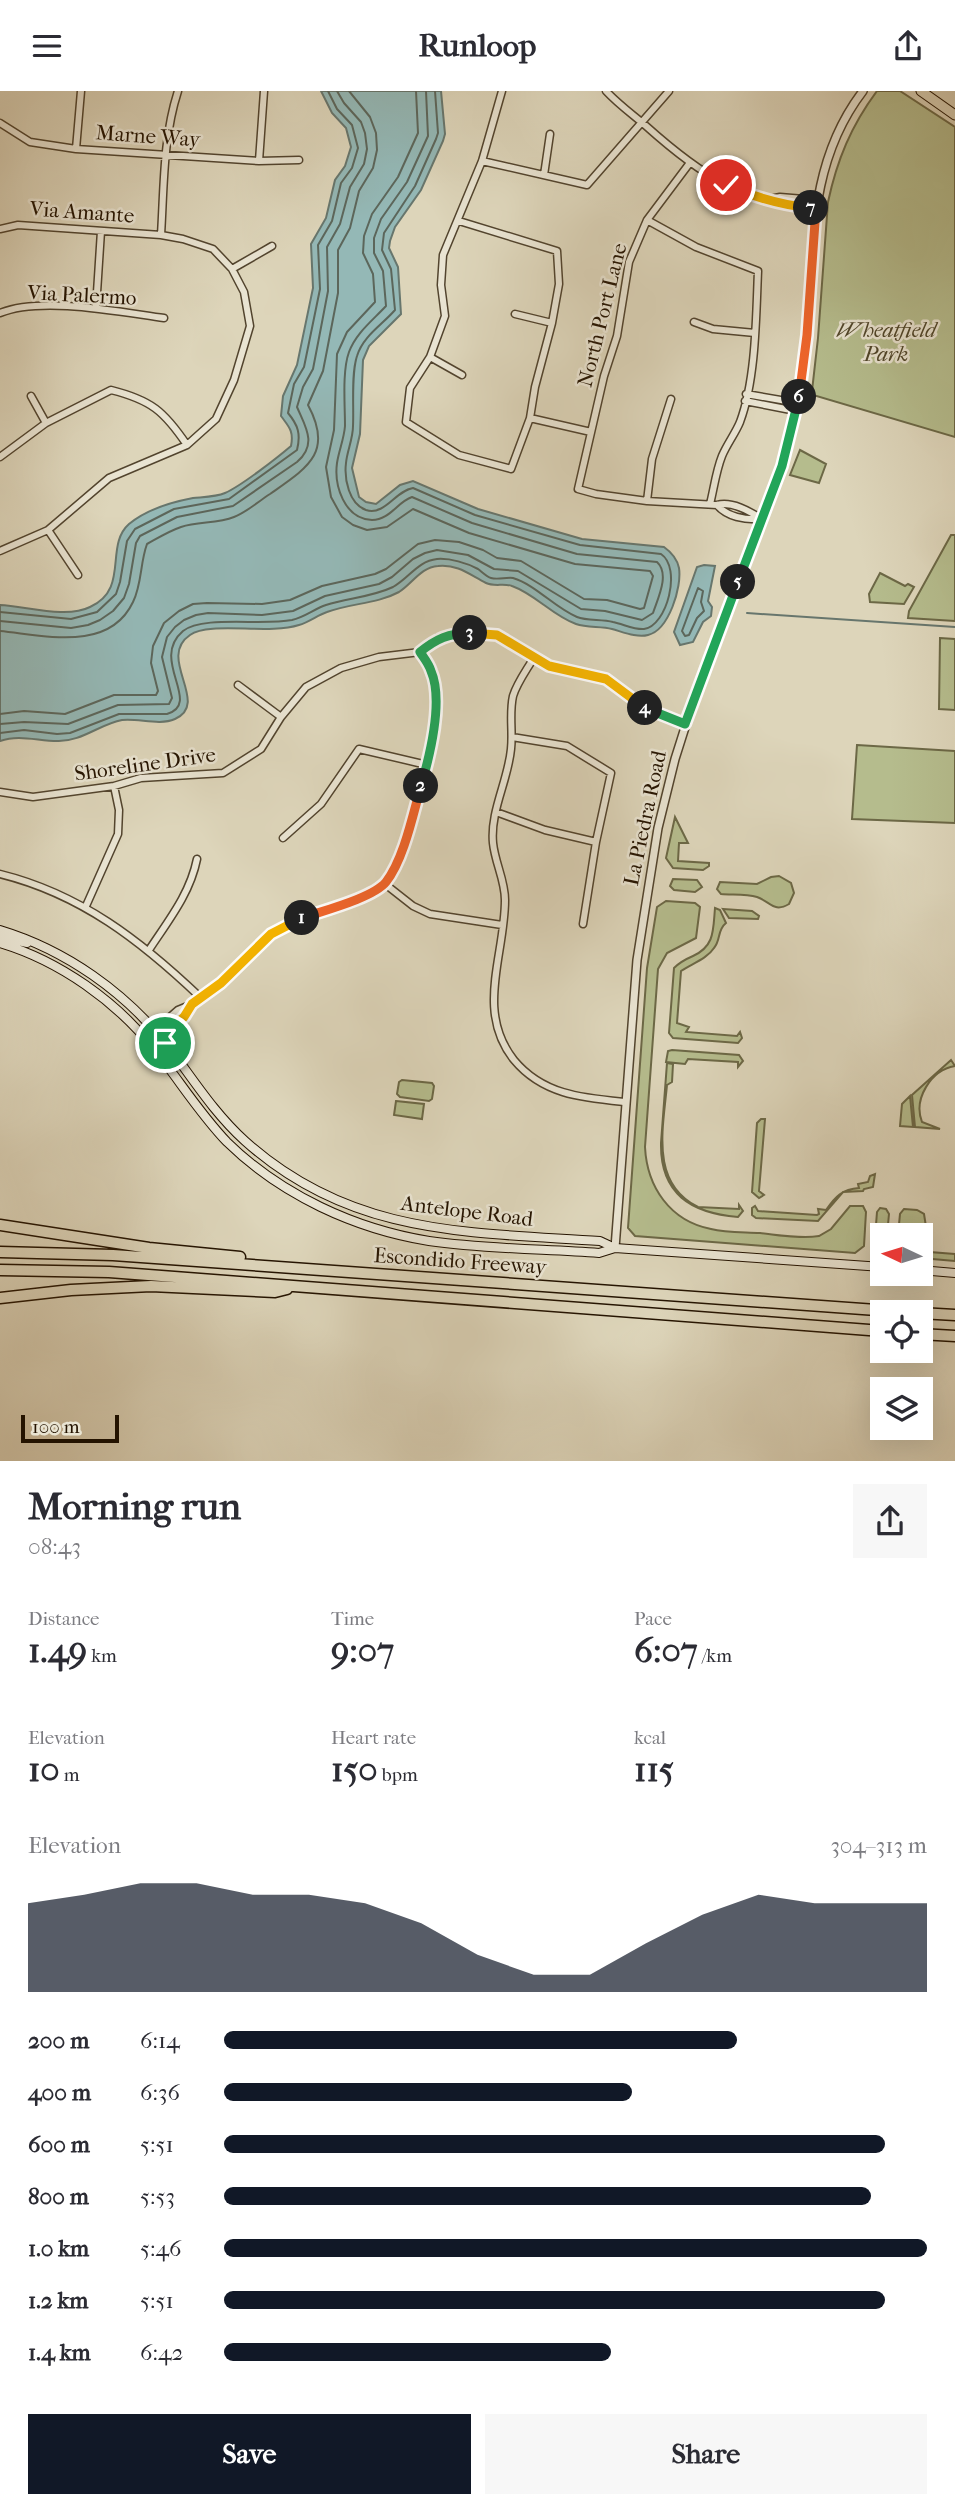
<!DOCTYPE html>
<html lang="en">
<head>
<meta charset="utf-8">
<style>
	:root { --surface:#fff; --page:#f7f7f7; --text:#2b2b33; --muted:#7c7c81; --accent:#111827 }
	body { margin:0; font-family:"IM FELL French Canon",serif; background:var(--page); color:var(--text); height:100vh; display:flex; flex-direction:column; font-size:26px; white-space:nowrap }
	* { box-sizing:border-box; margin:0 }
	p { font-size:23px; color:var(--muted) }
	.icon { flex:none; width:38px; height:38px; fill:none; stroke:currentColor; stroke-width:2; stroke-linecap:round; stroke-linejoin:round }
	.map { position:relative; height:1370px; overflow:hidden }
	.side { display:flex; flex-direction:column; background:var(--surface); flex:1 }
	.side>* { flex:none }
	.needle { width:46px; rotate:274deg }
	.fabs { position:absolute; left:870px; top:1132px; display:grid; gap:14px }
	.fabs a { display:grid; place-items:center; width:63px; height:63px; border-radius:0px; background:var(--surface); box-shadow:0 7px 28px #0002; font-size:35px }
	.scale { position:absolute; left:21px; bottom:18px; width:98px; box-sizing:border-box; padding-left:7px; border:4px solid #241300; border-top:0; font-size:19px; line-height:24px; white-space:nowrap; color:#241300; -webkit-text-stroke:5px #e9e4d2; paint-order:stroke }
	.pin { position:absolute; display:grid; place-items:center; width:60px; height:60px; color:#fff; margin:-30px; border:4px solid #fff; border-radius:50%; box-shadow:0 2px 7px #0007 }
	.km { position:absolute; width:35px; height:35px; margin:-18px; border-radius:50%; background:#222; color:#fff; font-size:19px; line-height:35px; text-align:center }
	.round { display:grid; place-items:center; flex:none; width:74px; height:74px; border-radius:0px; background:var(--page) }
	.head { display:flex; align-items:center; justify-content:space-between; height:119px; padding:0 28px }
	h1 { font-size:38px; font-weight:700; line-height:52px }
	.metrics { display:grid; grid-template-columns:repeat(3,1fr); gap:10px; height:119px; padding:7px 28px }
	.metrics div { display:grid; align-content:center }
	.metrics b { font-size:35px; font-weight:700 }
	.metrics small { font-size:19px; font-weight:400 }
	.metrics p { font-size:19px }
	.chart { height:196px; padding:14px 28px }
	.chart p { display:flex; justify-content:space-between }
	.chart svg { width:100%; height:126px; margin-top:7px; fill:var(--accent); opacity:.7 }
	.cta { display:flex; gap:14px; margin-top:auto; padding:14px 28px }
	.cta a { flex:1; height:80px; border-radius:0px; background:var(--accent); color:#fff; font-size:28px; font-weight:700; line-height:80px; text-align:center }
	.cta a+a { background:var(--page); color:var(--text) }
	ul { padding:0 28px; list-style:none; font-size:23px }
	li { display:grid; grid-template-columns:112px 84px 1fr; align-items:center; height:52px }
	li i { height:18px; border-radius:9px; background:var(--accent) }
	header { display:flex; justify-content:space-between; align-items:center; height:91px; padding:0 28px; background:var(--surface); font-size:32px; font-weight:700 }
	.map>svg:first-child { display:block }
	.green { fill:#b5bc8d; stroke:#6c6846; stroke-width:2 }
	.water { fill:#94b8b6; stroke:#67766d; stroke-width:2 }
	.lines { fill:none; stroke-linecap:round; stroke-linejoin:round }
	.shore { stroke:#5c665b; stroke-width:2 }
	.stream { stroke:#67766d; stroke-width:2 }
	.minor-casing { stroke:#52442e; stroke-width:9 }
	.tertiary-casing { stroke:#52442e; stroke-width:10 }
	.secondary-casing { stroke:#241300; stroke-width:10 }
	.primary-casing { stroke:#241300; stroke-width:11 }
	.motorway-casing { stroke:#241300; stroke-width:13 }
	.minor { stroke:#e9e4d2; stroke-width:6 }
	.tertiary { stroke:#e9e4d2; stroke-width:7 }
	.secondary { stroke:#e9e4d2; stroke-width:8 }
	.primary { stroke:#ddd5ba; stroke-width:9 }
	.motorway { stroke:#ddd5ba; stroke-width:10 }
	.split-1-casing { stroke:#fff; stroke-width:14 }
	.split-2-casing { stroke:#fff; stroke-width:14 }
	.split-3-casing { stroke:#fff; stroke-width:14 }
	.split-4-casing { stroke:#fff; stroke-width:14 }
	.split-5-casing { stroke:#fff; stroke-width:14 }
	.split-6-casing { stroke:#fff; stroke-width:14 }
	.split-7-casing { stroke:#fff; stroke-width:14 }
	.split-8-casing { stroke:#fff; stroke-width:14 }
	.split-1 { stroke:#f5b400; stroke-width:9 }
	.split-2 { stroke:#f0652b; stroke-width:9 }
	.split-3 { stroke:#22a559; stroke-width:9 }
	.split-4 { stroke:#f5b400; stroke-width:9 }
	.split-5 { stroke:#22a559; stroke-width:9 }
	.split-6 { stroke:#22a559; stroke-width:9 }
	.split-7 { stroke:#f0652b; stroke-width:9 }
	.split-8 { stroke:#f5b400; stroke-width:9 }
	.labels { text-anchor:middle; stroke-width:5; stroke-linejoin:round; paint-order:stroke }
	.street-label { font-size:21px; fill:#241300; stroke:#e9e4d2 }
	.park-label { font-size:21px; font-style:italic; fill:#50462a; stroke:#e9e4d2 }
</style>
</head>
<body>
<header><svg class="icon" aria-label="menu" viewBox="0 0 24 24"><path d="M4 6h16M4 12h16M4 18h16"/></svg>Runloop<svg class="icon" aria-label="share" viewBox="0 0 24 24"><path d="M12 15V3M7 8l5-5 5 5M5 13v7h14v-7"/></svg></header>
<div class="map">
<svg width="955" height="1371" viewBox="0 0 955 1371">
	<rect width="100%" height="100%" fill="#ddd5ba"/>
	<filter id="stains"><feTurbulence type="fractalNoise" baseFrequency=".00286" numOctaves="4"/><feColorMatrix values="0 0 0 0 .2 0 0 0 0 .09 0 0 0 0 .02 0 0 0 .5 -.17"/></filter>
	<radialGradient id="worn" r=".72"><stop offset=".6" stop-color="#630" stop-opacity="0"/><stop offset="1" stop-color="#630" stop-opacity=".3"/></radialGradient>
	<!-- green -->
	<path class="green" d="M877 0H900L955 36V346L813 304 812 300 818 247 828 111C837 69 851 35 877 0Z
		M800 359 826 373 819 392 790 384Z
		M951 444H955V530L908 527 909 520Z
		M880 482 905 495 908 493 914 496 904 513 870 511 869 503Z
		M940 547 955 548V619L939 618Z
		M857 654 955 660V732L852 728Z
		M675 726 688 752H679L678 770 709 772V775L703 779 673 777 666 767Z
		M779 785 791 792 794 802 789 813C774 822 771 811 757 806 746 803 732 804 721 803L717 798 720 791 757 793 771 786Z
		M673 788 697 789 702 796 695 801 674 799 670 795Z
		M666 810 695 812 700 816 696 847 667 862 658 878 645 1056C647 1096 670 1130 711 1138 726 1142 744 1141 760 1142 779 1144 800 1148 819 1145L831 1138 850 1115H863L866 1121 864 1155 855 1162 635 1145 628 1137 647 877 657 816Z
		M715 817 720 819 726 832C717 839 721 849 714 857 707 868 691 873 681 880L677 932 689 936 686 941 737 945 740 941 742 947 738 952 673 947 669 942 674 877C680 871 686 868 693 865 715 855 713 839 715 817Z
		M723 818 752 820 759 825 758 828 729 827Z
		M672 959 739 964 743 970 738 976V971L688 968 685 973 666 971 668 960Z
		M951 969 955 975C931 979 913 1008 922 1031L940 1038 915 1036 912 1004Z
		M667 972 673 973 672 991 667 994C663 1038 650 1092 698 1116L739 1118V1114L743 1120 738 1126C691 1122 660 1103 661 1052Z
		M402 989 432 992 434 995 432 1008 429 1010 400 1006 397 1003 399 991Z
		M910 1005 913 1036 900 1035 902 1013Z
		M396 1010 424 1013 422 1028 394 1024Z
		M761 1028H765L759 1100 764 1104 759 1107 752 1101 757 1032Z
		M875 1083 873 1096 864 1098 863 1100 843 1101 818 1130 756 1127 752 1124V1117L755 1115 758 1120 817 1124 819 1123 818 1118 826 1119C835 1106 842 1098 859 1097L858 1093 868 1091 870 1085Z
		M880 1117 886 1118 889 1123 887 1144H882L881 1164 874 1159 877 1121Z
		M904 1118 917 1119 924 1123 930 1161 955 1163V1170L921 1167 920 1144H898L900 1123Z"/>
	<!-- water -->
	<path class="water" d="M321 0H441L445 43 443 50 421 99 395 136 390 150 389 157 398 176 401 223 369 255 363 269 360 343 352 377 359 406 366 411 376 413 400 394 413 390 478 418 582 448 664 456C671 461 677 467 679 477 682 496 669 539 648 544 637 547 623 541 612 538 601 535 587 537 576 533 553 525 535 503 512 495 504 492 494 496 486 492 470 484 458 473 438 475 421 476 412 493 399 501 377 513 351 512 327 521 318 524 309 531 299 534 268 544 210 530 190 544 156 567 211 612 175 628 159 635 139 627 122 629 100 633 81 651 57 650 38 650 19 643 0 650V514C26 515 66 528 90 516 130 498 104 455 129 433 146 419 172 411 193 407 203 406 216 406 225 402 241 395 277 367 291 355 294 340 289 336 281 325L283 305 297 274 313 197 311 153 326 127 335 89 345 75 351 56 346 37 332 22Z
		M704 474 715 475 708 510 712 516 711 525 703 531 693 551 680 554 674 541 697 476Z"/>
	<g class="lines">
		<!-- shore -->
		<path class="shore" d="M698 497 703 500 701 511 704 520 697 527 689 544 685 545 682 540Z
			M0 521 71 528 97 521 116 503 120 491 127 450 135 438 174 418 229 408 297 359C301 343 298 334 288 322L294 293 304 276 320 198 318 154 332 130 341 92 352 77 358 57 352 34 337 18 328 0
			M0 530 71 537 88 534 100 529 113 520 124 507 129 493 136 452 140 445 177 426 233 415 297 371C318 353 305 335 297 316L303 296 313 278 328 200 327 156 340 133 350 96 364 73 367 58 365 42 361 31 344 12 337 0
			M0 540C43 544 109 562 133 511 142 493 140 472 147 453 158 447 169 440 181 436 198 430 217 433 234 426 247 421 259 410 270 403 307 377 334 362 308 314L323 280 338 202V159L350 137 359 100 373 77 377 59 376 42 370 26 349 0
			M0 623 24 620 65 623 114 604H156L158 600 151 572 153 555 164 532 179 520 193 513 207 512 262 513 290 509 322 495 375 483 386 478 418 453 435 449 459 451 483 459 497 467 521 470 584 508 607 509 640 518 644 517 653 485 650 480 575 473 469 442 413 418 387 436 367 439 353 434 342 426 331 406 326 376 334 339 337 263 347 241 375 211 373 183 363 162 364 145 372 123 398 86 418 42 416 0
			M0 633 24 631 68 633 118 614 169 613 172 607 162 566 167 546 175 536 184 529 196 524 208 522 262 524 293 520 325 505 379 493 392 486 413 468 425 462 437 459 468 464 494 478 518 480 581 518 605 520 642 529 653 522C658 507 670 483 657 471L577 463 472 432 412 406C397 411 390 429 372 429 344 428 334 394 337 372 339 359 344 348 345 335 345 314 342 280 349 261 356 242 372 230 386 215L383 180 374 162V147L381 128 407 91 428 45 426 0
			M0 642 24 639 57 643 70 642 119 623H167C203 612 149 569 183 540 203 524 262 535 292 529 305 526 314 518 326 514 348 507 372 506 393 496 409 487 418 470 437 468 450 467 467 472 478 478 482 481 487 486 491 487 498 489 506 486 513 487 536 494 555 517 577 526 587 530 602 528 613 531 623 533 635 539 644 538 667 535 682 477 661 463L580 454 475 424 413 397C395 400 385 425 366 419 349 413 344 388 346 372 347 360 353 348 353 335 354 315 351 283 357 265 363 245 382 234 395 219L391 178 382 159 384 142 415 95 436 48 438 42 435 0"/>
		<!-- stream -->
		<path class="stream" d="M747 522 955 536"/>
		<!-- minor casing -->
		<g class="minor-casing">
			<path id="minor" d="M606 0C618 13 632 23 646 35 703 86 739 109 816 117
				M0 32 30 51 76 58 259 70 299 69
				M76 58 81 0
				M259 70 264 0
				M482 70 587 94 669 0
				M689 73 647 129 629 171 617 245 604 285 578 398 596 403 647 410 717 414C732 410 749 420 762 428
				M544 84 550 43
				M770 108 780 106 816 109
				M647 129 696 156 758 180C756 226 756 288 740 331 735 343 727 353 722 365 716 380 714 397 710 413
				M459 130 557 160 559 193 552 232 535 296 530 327 511 378 459 364 406 331 410 297 430 266 445 225 441 194 443 164 482 70 502 0
				M0 138 18 134 161 144 183 148 213 158 232 178 244 201 250 235 234 289 216 328 187 354 109 387 48 439 0 460
				M161 144C164 96 163 46 178 0
				M232 178 272 155
				M96 217 101 140
				M0 222C41 205 120 221 164 227
				M515 223 552 232
				M694 231 713 238 755 242
				M430 266 462 284
				M746 303 798 312
				M31 305 46 332
				M745 310 796 320
				M530 327 591 341
				M0 366 46 332 111 299C151 309 164 320 187 354
				M647 410 652 368 671 308
				M717 414C727 426 745 429 760 428
				M48 439 78 484
				M533 568C526 580 517 592 513 605 509 623 513 640 511 658 508 690 490 720 493 752 495 772 505 789 505 809 505 864 475 920 514 969 543 1004 583 1007 625 1011
				M238 594 281 626
				M512 646 567 655 611 682 596 751 583 833
				M0 701 33 706 114 695 141 687 223 682 261 658 281 626 306 596 341 577 379 566 420 561 437 547 458 542 497 544 549 575 605 588 649 619 685 633
				M496 721 545 739 596 751
				M283 747 321 713 359 658 427 674
				M0 783C81 803 141 850 200 906
				M385 793 413 815 430 823 502 834
				M86 815 118 743 119 719 114 695
				M149 859C168 830 190 803 197 768
				M146 947 178 919 190 914
				M161 947 184 926 192 913 221 892 271 843 303 826 356 808 385 793 398 767 411 731 427 674 436 616 432 582 420 561"/>
		</g>
		<!-- tertiary casing -->
		<g class="tertiary-casing">
			<path id="tertiary" d="M615 1157 637 869 658 737 675 668 694 608 782 375C794 332 803 289 807 244 814 158 807 73 863 0"/>
		</g>
		<!-- secondary casing -->
		<g class="secondary-casing">
			<path id="secondary" d="M0 839C66 859 125 901 168 955 193 988 214 1022 245 1050 351 1145 467 1141 600 1150L615 1157 882 1176
				M0 846 27 852
				M0 852C60 870 116 910 155 959 179 989 200 1023 227 1051 281 1104 355 1138 429 1150 485 1158 543 1158 599 1162L615 1157
				M920 1179 955 1182"/>
		</g>
		<!-- primary casing -->
		<g class="primary-casing">
			<path id="primary" d="M921 0 955 24"/>
		</g>
		<!-- motorway casing -->
		<g class="motorway-casing">
			<path id="motorway" d="M0 1134 149 1157 240 1166
				M0 1161 113 1164 918 1222
				M0 1179 109 1181 882 1240
				M0 1207 71 1199 151 1195 275 1201 287 1198
				M920 1222 955 1224
				M920 1243 955 1245"/>
		</g>
		<!-- minor -->
		<use href="#minor" class="minor"/>
		<!-- tertiary -->
		<use href="#tertiary" class="tertiary"/>
		<!-- secondary -->
		<use href="#secondary" class="secondary"/>
		<!-- primary -->
		<use href="#primary" class="primary"/>
		<!-- motorway -->
		<use href="#motorway" class="motorway"/>
	</g>
	<g class="lines">
		<!-- split-1 casing -->
		<g class="split-1-casing">
			<path id="split-1" d="M165 952 160 947 184 926 192 913 221 892 271 843 302 827"/>
		</g>
		<!-- split-2 casing -->
		<g class="split-2-casing">
			<path id="split-2" d="M302 827C322 820 373 807 386 791 404 768 413 723 421 695"/>
		</g>
		<!-- split-3 casing -->
		<g class="split-3-casing">
			<path id="split-3" d="M421 695C430 664 444 610 431 580 429 573 424 567 420 561 436 548 449 542 470 542"/>
		</g>
		<!-- split-4 casing -->
		<g class="split-4-casing">
			<path id="split-4" d="M470 542 497 544 549 575 606 588 645 617"/>
		</g>
		<!-- split-5 casing -->
		<g class="split-5-casing">
			<path id="split-5" d="M645 617 685 633 738 491"/>
		</g>
		<!-- split-6 casing -->
		<g class="split-6-casing">
			<path id="split-6" d="M738 491 782 375 799 306"/>
		</g>
		<!-- split-7 casing -->
		<g class="split-7-casing">
			<path id="split-7" d="M799 306 807 244 816 117H811"/>
		</g>
		<!-- split-8 casing -->
		<g class="split-8-casing">
			<path id="split-8" d="M726 94C754 106 781 114 811 117"/>
		</g>
		<!-- split-1 -->
		<use href="#split-1" class="split-1"/>
		<!-- split-2 -->
		<use href="#split-2" class="split-2"/>
		<!-- split-3 -->
		<use href="#split-3" class="split-3"/>
		<!-- split-4 -->
		<use href="#split-4" class="split-4"/>
		<!-- split-5 -->
		<use href="#split-5" class="split-5"/>
		<!-- split-6 -->
		<use href="#split-6" class="split-6"/>
		<!-- split-7 -->
		<use href="#split-7" class="split-7"/>
		<!-- split-8 -->
		<use href="#split-8" class="split-8"/>
	</g>
	<g class="labels">
		<!-- street labels -->
		<g class="street-label">
			<text transform="translate(148 45) rotate(4)" y="7">Marne Way</text>
			<text transform="translate(82 121) rotate(4)" y="7">Via Amante</text>
			<text transform="translate(82 204) rotate(3)" y="7">Via Palermo</text>
			<text transform="translate(602 224) rotate(-76)" y="7">North Port Lane</text>
			<text transform="translate(145 673) rotate(-8)" y="7">Shoreline Drive</text>
			<text transform="translate(645 727) rotate(-78)" y="7">La Piedra Road</text>
			<text transform="translate(467 1120) rotate(7)" y="7">Antelope Road</text>
			<text transform="translate(460 1170) rotate(4)" y="7">Escondido Freeway</text>
		</g>
		<!-- park labels -->
		<g class="park-label">
			<text x="886" y="246">Wheatfield<tspan x="886" dy="24">Park</tspan></text>
		</g>
	</g>
	<rect width="100%" height="100%" filter="url(#stains)"/>
	<rect width="100%" height="100%" fill="url(#worn)"/>
</svg>
<div class="fabs">
<a><svg class="needle" viewBox="-14 -14 28 28"><path d="M0-13l5 13h-10z" fill="#e53935"/><path d="M0 13l5-13h-10z" fill="#7c7c81"/></svg></a>
<a><svg class="icon" aria-label="locate" viewBox="0 0 24 24"><circle cx="12" cy="12" r="6"/><path d="M12 2v4M12 18v4M2 12h4M18 12h4"/></svg></a>
<a><svg class="icon" aria-label="layers" viewBox="0 0 24 24"><path d="M12 4l9 5-9 5-9-5zM3 14l9 5 9-5"/></svg></a>
</div>
<div class="scale">100 m</div>
<div class="pin" style="left:165px;top:952px;background:#1e9e55"><svg class="icon" aria-label="arrive" viewBox="0 0 24 24"><path d="M6 21V4h12l-3 4 3 4H6"/></svg></div>
<div class="pin" style="left:726px;top:94px;background:#d93025"><svg class="icon" aria-label="check" viewBox="0 0 24 24"><path d="M5 12l5 5 9-10"/></svg></div>
<b class="km" style="left:302px;top:827px">1</b>
<b class="km" style="left:421px;top:695px">2</b>
<b class="km" style="left:470px;top:542px">3</b>
<b class="km" style="left:645px;top:617px">4</b>
<b class="km" style="left:738px;top:491px">5</b>
<b class="km" style="left:799px;top:306px">6</b>
<b class="km" style="left:811px;top:117px">7</b>
</div>
<section class="side">
<div class="head"><div><h1>Morning run</h1><p>08:43</p></div><a class="round"><svg class="icon" aria-label="share" viewBox="0 0 24 24"><path d="M12 15V3M7 8l5-5 5 5M5 13v7h14v-7"/></svg></a></div>
<div class="metrics">
<div><p>Distance</p><b>1.49<small> km</small></b></div>
<div><p>Time</p><b>9:07</b></div>
<div><p>Pace</p><b>6:07<small> /km</small></b></div>
</div>
<div class="metrics">
<div><p>Elevation</p><b>10<small> m</small></b></div>
<div><p>Heart rate</p><b>150<small> bpm</small></b></div>
<div><p>kcal</p><b>115</b></div>
</div>
<div class="chart"><p><span>Elevation</span>304–313 m</p>
<svg viewBox="0 0 160 44" preserveAspectRatio="none"><path d="M0 44V13L10 10L20 6L30 6L40 10L50 10L60 13L70 20L80 31L90 38L100 38L110 27L120 17L130 10L140 13L150 13L160 13V44z"/></svg>
</div>
<ul>
<li><b>200 m</b>6:14<i style="width:73%"></i></li>
<li><b>400 m</b>6:36<i style="width:58%"></i></li>
<li><b>600 m</b>5:51<i style="width:94%"></i></li>
<li><b>800 m</b>5:53<i style="width:92%"></i></li>
<li><b>1.0 km</b>5:46<i style="width:100%"></i></li>
<li><b>1.2 km</b>5:51<i style="width:94%"></i></li>
<li><b>1.4 km</b>6:42<i style="width:55%"></i></li>
</ul>
<div class="cta"><a>Save</a><a>Share</a></div>
</section>
</body>
</html>
